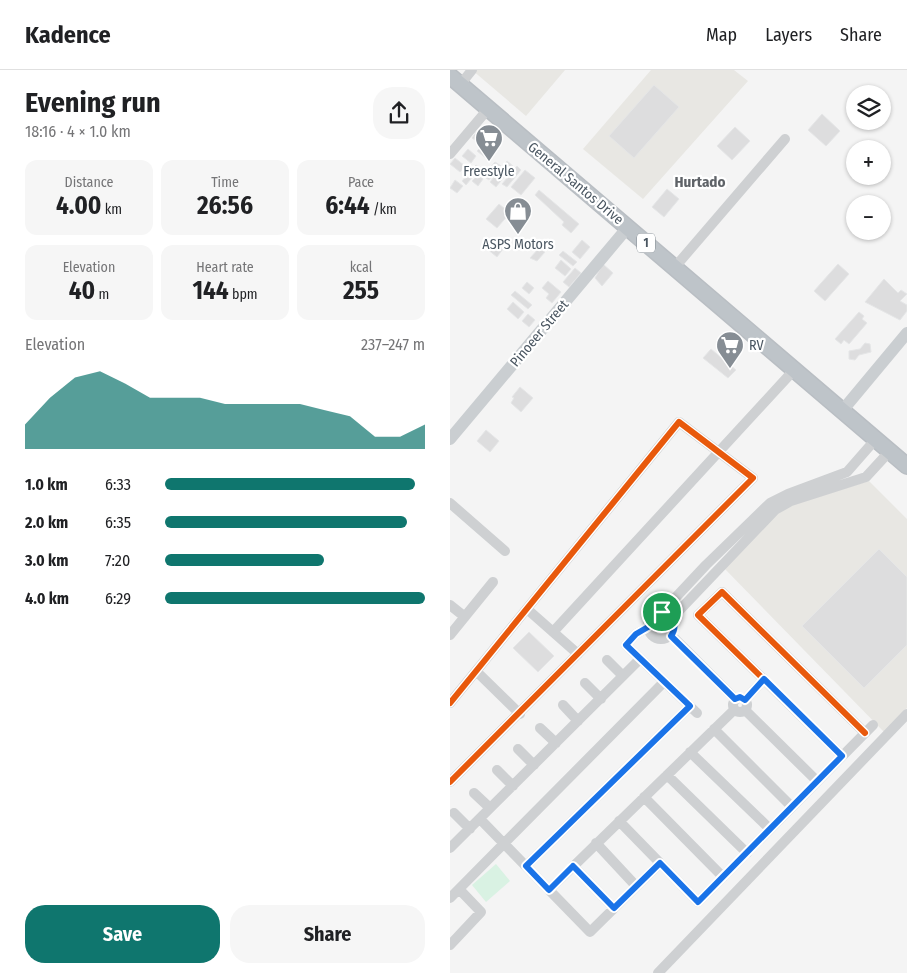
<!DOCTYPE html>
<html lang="en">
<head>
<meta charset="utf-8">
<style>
	:root { --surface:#fff; --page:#f6f6f6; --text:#202124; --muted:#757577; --line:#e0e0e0; --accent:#0f766e }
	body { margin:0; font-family:"Fira Sans Condensed",sans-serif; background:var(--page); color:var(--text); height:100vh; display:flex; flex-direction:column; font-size:19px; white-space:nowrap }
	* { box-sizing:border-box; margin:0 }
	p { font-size:16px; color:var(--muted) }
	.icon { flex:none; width:28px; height:28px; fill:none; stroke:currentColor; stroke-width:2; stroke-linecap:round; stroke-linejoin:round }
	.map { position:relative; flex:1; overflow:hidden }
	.panel { display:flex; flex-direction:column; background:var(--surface); width:450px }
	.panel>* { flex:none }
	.buttons { position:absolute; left:396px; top:15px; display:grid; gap:10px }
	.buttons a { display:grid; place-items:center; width:45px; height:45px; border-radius:50%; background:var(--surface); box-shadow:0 1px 4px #0004; font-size:25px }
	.pin { position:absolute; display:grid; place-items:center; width:42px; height:42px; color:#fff; margin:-21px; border:2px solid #fff; border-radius:50%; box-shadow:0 1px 5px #0007 }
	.round { display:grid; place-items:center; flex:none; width:52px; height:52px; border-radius:20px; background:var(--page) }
	.headline { display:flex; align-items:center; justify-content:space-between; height:85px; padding:0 25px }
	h1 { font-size:28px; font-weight:700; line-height:38px }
	.metrics { display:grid; grid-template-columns:repeat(3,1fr); gap:8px; height:85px; padding:5px 25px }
	.metrics div { display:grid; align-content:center; border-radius:12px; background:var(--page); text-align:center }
	.metrics b { font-size:25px; font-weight:700 }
	.metrics small { font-size:14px; font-weight:400 }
	.metrics p { font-size:14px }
	.chart { height:140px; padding:10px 25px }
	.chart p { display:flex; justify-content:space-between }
	.chart svg { width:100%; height:90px; margin-top:5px; fill:var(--accent); opacity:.7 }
	.primary-button { display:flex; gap:10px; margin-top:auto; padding:10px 25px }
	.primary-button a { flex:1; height:58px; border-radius:20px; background:var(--accent); color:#fff; font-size:20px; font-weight:700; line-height:58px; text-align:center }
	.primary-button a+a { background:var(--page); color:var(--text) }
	ul { padding:0 25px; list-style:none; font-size:16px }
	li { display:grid; grid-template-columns:80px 60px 1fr; align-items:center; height:38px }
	li i { height:12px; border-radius:6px; background:var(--accent) }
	header { display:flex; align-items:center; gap:30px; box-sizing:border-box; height:70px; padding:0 25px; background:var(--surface); border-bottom:1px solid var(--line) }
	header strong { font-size:24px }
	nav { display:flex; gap:28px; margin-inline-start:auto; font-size:18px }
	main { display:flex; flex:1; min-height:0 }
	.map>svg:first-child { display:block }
	.commercial { fill:#e8e7e3 }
	.green { fill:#d9f2e3 }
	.building { fill:#ddddde; stroke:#e5e6e7 }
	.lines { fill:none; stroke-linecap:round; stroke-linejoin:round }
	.highway-casing { stroke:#b9bec3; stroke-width:18 }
	.minor { stroke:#ced0d2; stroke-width:10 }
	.major { stroke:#caced1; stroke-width:12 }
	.highway { stroke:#bec4c9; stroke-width:15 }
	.cycleway-casing { stroke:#fff; stroke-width:9 }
	.cycleway { stroke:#e8590c; stroke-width:6 }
	.route-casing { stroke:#fff; stroke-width:10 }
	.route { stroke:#1a73e8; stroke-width:6 }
	.labels { text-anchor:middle; stroke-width:4.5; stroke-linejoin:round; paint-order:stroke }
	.shield { fill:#fff; stroke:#808990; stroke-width:1 }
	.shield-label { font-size:12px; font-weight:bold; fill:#4a5661 }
	.poi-label { font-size:14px; fill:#4a5661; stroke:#fff }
	.street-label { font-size:14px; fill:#4a5661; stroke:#fff }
	.neighbourhood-label { font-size:15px; font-weight:bold; fill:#5f6368; stroke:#fff }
</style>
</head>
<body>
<header>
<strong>Kadence</strong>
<nav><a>Map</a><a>Layers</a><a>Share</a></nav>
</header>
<main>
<section class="panel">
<div class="headline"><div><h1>Evening run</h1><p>18:16 · 4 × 1.0 km</p></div><a class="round"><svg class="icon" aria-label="share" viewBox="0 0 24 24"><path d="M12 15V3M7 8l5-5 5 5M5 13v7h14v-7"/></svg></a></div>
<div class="metrics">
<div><p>Distance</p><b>4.00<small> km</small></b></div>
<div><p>Time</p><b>26:56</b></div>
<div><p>Pace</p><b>6:44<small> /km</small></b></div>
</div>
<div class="metrics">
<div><p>Elevation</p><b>40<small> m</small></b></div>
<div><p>Heart rate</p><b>144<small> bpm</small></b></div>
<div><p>kcal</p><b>255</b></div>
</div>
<div class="chart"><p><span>Elevation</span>237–247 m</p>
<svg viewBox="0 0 160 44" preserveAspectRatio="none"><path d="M0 44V32L10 19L20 9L30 6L40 12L50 19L60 19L70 19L80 22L90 22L100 22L110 22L120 25L130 28L140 38L150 38L160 32V44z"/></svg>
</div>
<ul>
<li><b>1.0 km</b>6:33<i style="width:96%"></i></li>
<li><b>2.0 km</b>6:35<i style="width:93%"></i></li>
<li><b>3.0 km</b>7:20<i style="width:61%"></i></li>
<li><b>4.0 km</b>6:29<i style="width:100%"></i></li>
</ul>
<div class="primary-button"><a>Save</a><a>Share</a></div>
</section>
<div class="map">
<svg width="457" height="903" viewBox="0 0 457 903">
	<rect width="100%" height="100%" fill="#f4f4f4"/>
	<!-- commercial -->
	<path class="commercial" d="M22 0H115L76 46Z
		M201 0H284L298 11 193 129 133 79Z
		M419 411 457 449V638L434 662 273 497 323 444 343 434Z"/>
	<!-- green -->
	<path class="green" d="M46 794 60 811 36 832 22 815Z"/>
	<!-- building -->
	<path class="building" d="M204 15 229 37 184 88 159 66Z
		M372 44 390 61 376 76 358 60Z
		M285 57 300 71 282 90 267 76Z
		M27 61 33 66 28 72 22 68Z
		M31 77 39 84 36 88 27 81Z
		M18 79 26 86 21 93 12 86Z
		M5 88 15 96 10 102 0 94Z
		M57 91 63 96 46 117 40 112Z
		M45 92 51 96 39 110 33 106Z
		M26 95 30 98 16 115 12 111Z
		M67 96 71 100 57 117 52 114Z
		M75 100 85 108 71 125 61 117Z
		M28 105 33 109 28 116 22 111Z
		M5 110 13 116 7 123 0 118Z
		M217 119 229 129 214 147 202 137Z
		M89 120 129 154 121 163 112 155 114 152 85 125Z
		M49 134 60 143 47 158 36 149Z
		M132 170 140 177 130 189 122 182Z
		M43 171 53 179 47 187 37 179Z
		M89 178 95 182 87 191 80 188Z
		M113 181 127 192 123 196 109 185Z
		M111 190 121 199 115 206 105 198Z
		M153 194 163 203 152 216 145 208Z
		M388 194 399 204 375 231 364 221Z
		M125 198 131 203 119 217 113 212Z
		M434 209 448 223 451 220 457 224 450 231 457 235V241L450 250 415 232Z
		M98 211 111 222 102 233 96 228 99 224 92 218Z
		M77 212 84 218 79 224 72 218Z
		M65 221 82 235 78 239 61 225Z
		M63 232 74 242 68 249 57 239Z
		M409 242 414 246 412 249 417 253 399 274 394 270 391 274 385 269Z
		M78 244 85 250 79 257 72 251Z
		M415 273 420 274 421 282 409 285 405 290 399 289V281L410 279Z
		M261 279 286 300 278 308 253 288Z
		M70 317 83 328 71 342 61 333 64 328 62 327Z
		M36 360 49 371 40 382 27 371Z
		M429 479 457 507V575L414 618 352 556Z
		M79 562 104 586 88 602 63 578Z"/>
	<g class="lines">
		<!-- highway casing -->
		<g class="highway-casing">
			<path id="highway" d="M0 6 457 396"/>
		</g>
		<!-- minor -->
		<path class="minor" d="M10 15 22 0
			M0 84 38 39
			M225 197 335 69
			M0 433 55 481
			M0 535 15 547
			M77 539 128 584
			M212 542 256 495 320 433 338 424 397 402 425 370
			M198 556a13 13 0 1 1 26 0a13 13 0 1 1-26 0Z
			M222 548 325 440 341 431 416 407 439 382
			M198 557 186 564 176 575 247 643
			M103 562 344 300
			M0 565 43 512
			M221 565 285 629
			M157 590 173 606
			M26 601 70 644
			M135 613 151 629
			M283 635a7 7 0 1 1 14 0a7 7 0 1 1-14 0Z
			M295 630 314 609
			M0 633 229 352 303 408 0 712
			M113 635 128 651
			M295 640 367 711
			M90 658 106 673
			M264 659 342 737
			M68 679 84 695
			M240 682 320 759
			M392 686 248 545 272 522 415 663
			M47 700 63 716
			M217 705 297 783
			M24 723 40 738
			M194 727 273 807
			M4 743 20 759
			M30 749 140 862 210 793
			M169 751 248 832 423 655
			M146 773 186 816
			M0 778 190 589
			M76 796 240 636
			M123 796 164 838
			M99 820 284 640
			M0 828 214 612
			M0 875 31 842 9 819
			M208 903 457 644"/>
		<!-- major -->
		<path class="major" d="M392 341 457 263
			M0 369 178 157"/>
		<!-- highway -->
		<use href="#highway" class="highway"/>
		<!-- cycleway casing -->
		<g class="cycleway-casing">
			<path id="cycleway" d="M0 633 229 352 303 408 0 712
				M392 686 248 545 272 522 415 663"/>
		</g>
		<!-- cycleway -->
		<use href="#cycleway" class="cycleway"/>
	</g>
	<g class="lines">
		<!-- route casing -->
		<g class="route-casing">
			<path id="route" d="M212 542C224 545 228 556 221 566L285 629 290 627 295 630 314 609 392 686 248 832 210 793 164 838 123 796 99 820 76 796 240 636 176 575 186 564 198 557 202 546Z"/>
		</g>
		<!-- route -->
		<use href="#route" class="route"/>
	</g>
	<!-- icons -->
	<defs>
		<g id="supermarket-pin" transform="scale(1.4375)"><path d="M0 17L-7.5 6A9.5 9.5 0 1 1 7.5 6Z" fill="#868d94" stroke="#fff"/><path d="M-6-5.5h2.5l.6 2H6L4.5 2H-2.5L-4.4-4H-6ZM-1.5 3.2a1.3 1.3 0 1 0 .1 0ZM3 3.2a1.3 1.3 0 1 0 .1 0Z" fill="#fff"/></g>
		<g id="shop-pin" transform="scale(1.4375)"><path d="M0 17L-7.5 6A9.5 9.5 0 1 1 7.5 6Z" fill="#868d94" stroke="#fff"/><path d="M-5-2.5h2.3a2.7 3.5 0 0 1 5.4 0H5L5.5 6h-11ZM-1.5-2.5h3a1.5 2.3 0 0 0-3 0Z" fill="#fff"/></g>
	</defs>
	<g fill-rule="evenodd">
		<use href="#supermarket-pin" x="39" y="68"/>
		<use href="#shop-pin" x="68" y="141"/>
		<use href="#supermarket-pin" x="280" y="275"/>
	</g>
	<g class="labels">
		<!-- shield labels -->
		<rect class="shield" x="187" y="163.5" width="18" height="19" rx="4"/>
		<g class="shield-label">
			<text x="196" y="177">1</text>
		</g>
		<!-- poi labels -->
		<g class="poi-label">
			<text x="39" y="106">Freestyle</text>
			<text x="68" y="179">ASPS Motors</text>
			<text x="299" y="280" text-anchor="start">RV</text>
		</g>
		<!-- street labels -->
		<g class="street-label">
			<text transform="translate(126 113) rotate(40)" y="5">General Santos Drive</text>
			<text transform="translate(89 263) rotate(-50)" y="5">Pinoeer Street</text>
		</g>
		<!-- neighbourhood labels -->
		<g class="neighbourhood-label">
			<text x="250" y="117">Hurtado</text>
		</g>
	</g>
</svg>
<div class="buttons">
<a><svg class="icon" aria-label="layers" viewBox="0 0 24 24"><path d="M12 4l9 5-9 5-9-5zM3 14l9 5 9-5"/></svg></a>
<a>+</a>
<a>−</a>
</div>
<div class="pin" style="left:212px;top:542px;background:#1e9e55"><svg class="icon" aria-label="arrive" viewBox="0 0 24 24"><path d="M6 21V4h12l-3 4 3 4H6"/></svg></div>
</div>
</main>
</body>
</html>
